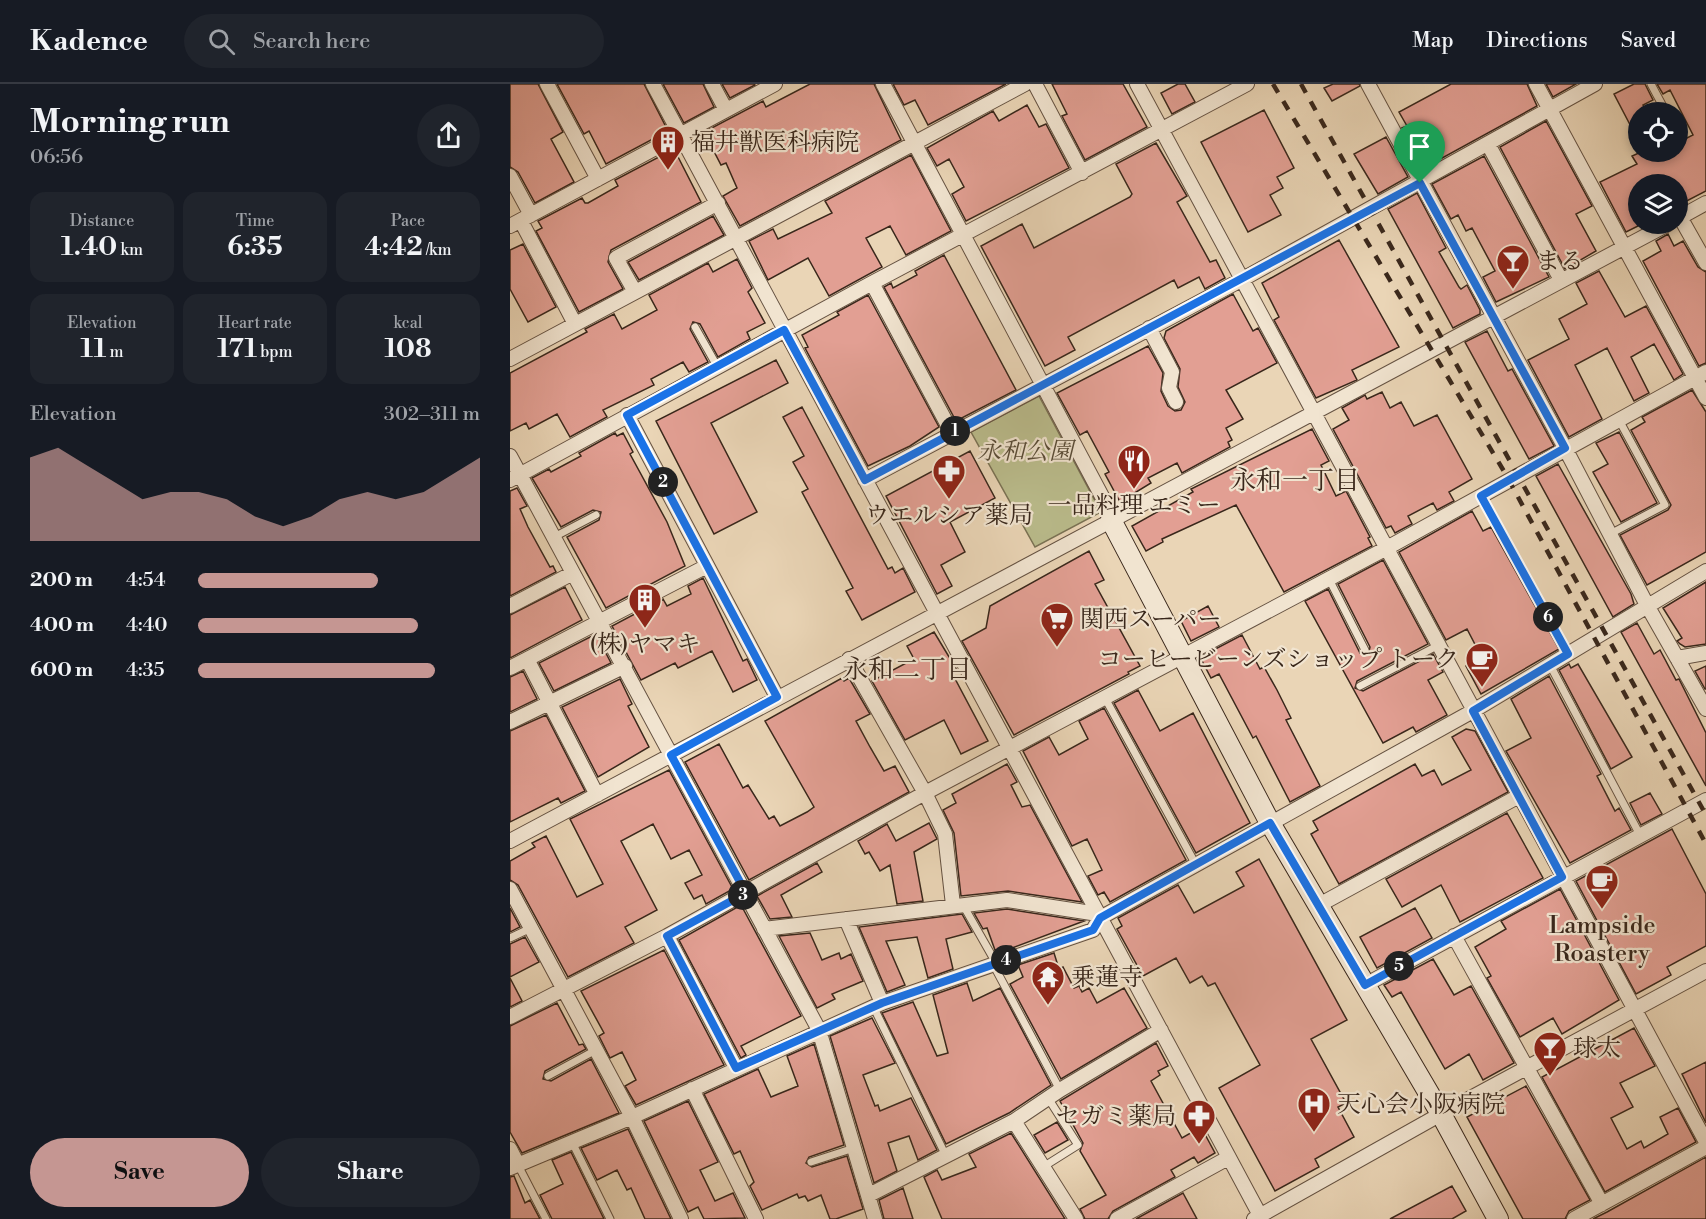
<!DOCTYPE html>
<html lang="en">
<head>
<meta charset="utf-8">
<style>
	:root { --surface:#171b24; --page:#20242c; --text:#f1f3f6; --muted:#9ea1a6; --line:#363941; --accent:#c59692 }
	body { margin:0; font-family:"Libre Bodoni","Noto Serif JP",serif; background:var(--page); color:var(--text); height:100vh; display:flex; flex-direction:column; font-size:22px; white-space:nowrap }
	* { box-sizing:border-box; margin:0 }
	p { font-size:20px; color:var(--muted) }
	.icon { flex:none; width:33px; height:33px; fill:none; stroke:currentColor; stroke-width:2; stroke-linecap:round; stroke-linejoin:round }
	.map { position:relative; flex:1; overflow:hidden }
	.details { display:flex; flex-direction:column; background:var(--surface); width:510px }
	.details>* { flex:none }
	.tools { position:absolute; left:1118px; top:18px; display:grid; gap:12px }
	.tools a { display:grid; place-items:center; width:60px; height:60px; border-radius:50%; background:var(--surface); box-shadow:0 3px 9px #0003; font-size:30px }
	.pin { position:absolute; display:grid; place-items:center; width:51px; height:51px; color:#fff; margin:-62px -26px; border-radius:50% 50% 50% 0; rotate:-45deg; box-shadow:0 0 6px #0007 }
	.pin .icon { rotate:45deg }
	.km { position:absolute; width:30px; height:30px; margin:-15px; border-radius:50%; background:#222; color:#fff; font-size:16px; line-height:30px; text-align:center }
	.round { display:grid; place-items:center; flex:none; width:63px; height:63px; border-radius:32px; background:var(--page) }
	.overview { display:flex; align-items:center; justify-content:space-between; height:102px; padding:0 30px }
	h1 { font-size:33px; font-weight:700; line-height:45px }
	.stats { display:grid; grid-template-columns:repeat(3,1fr); gap:9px; height:102px; padding:6px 30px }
	.stats div { display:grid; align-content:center; border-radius:15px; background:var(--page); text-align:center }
	.stats b { font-size:26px; font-weight:700 }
	.stats small { font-size:16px; font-weight:400 }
	.stats p { font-size:16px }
	.chart { height:168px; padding:12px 30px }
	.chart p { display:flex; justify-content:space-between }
	.chart svg { width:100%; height:108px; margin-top:6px; fill:var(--accent); opacity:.7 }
	.cta { display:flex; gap:12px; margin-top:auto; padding:12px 30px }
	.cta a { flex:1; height:69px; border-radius:36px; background:var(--accent); color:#111; font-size:24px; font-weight:700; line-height:69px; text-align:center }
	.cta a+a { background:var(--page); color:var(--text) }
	ul { padding:0 30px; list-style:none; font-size:20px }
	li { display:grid; grid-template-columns:96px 72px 1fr; align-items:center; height:45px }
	li i { height:15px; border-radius:8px; background:var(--accent) }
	header { display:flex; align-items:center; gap:36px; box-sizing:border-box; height:84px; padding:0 30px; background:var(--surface); border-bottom:2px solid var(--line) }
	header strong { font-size:28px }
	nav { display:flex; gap:33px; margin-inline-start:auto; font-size:21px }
	.search { width:420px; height:54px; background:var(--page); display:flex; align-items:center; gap:15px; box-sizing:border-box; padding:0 21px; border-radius:33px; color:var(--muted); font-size:22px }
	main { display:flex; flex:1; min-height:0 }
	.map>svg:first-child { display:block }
	.green { fill:#babc8c; stroke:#7a7254; stroke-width:1.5 }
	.building { fill:#e29f93; stroke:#39271b; stroke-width:1.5 }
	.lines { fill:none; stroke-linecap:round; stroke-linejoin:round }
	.lane-casing { stroke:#655242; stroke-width:9 }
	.street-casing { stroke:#655242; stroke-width:16 }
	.secondary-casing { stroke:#39271b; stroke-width:22 }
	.lane { stroke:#f1e4d0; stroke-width:7 }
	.street { stroke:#f1e4d0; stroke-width:14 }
	.secondary { stroke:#f1e4d0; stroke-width:20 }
	.rail { stroke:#39271b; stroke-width:4.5; stroke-dasharray:10 10; stroke-linecap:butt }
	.route-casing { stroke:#fff; stroke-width:12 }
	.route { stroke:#1a73e8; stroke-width:8 }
	.labels { text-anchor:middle; stroke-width:4.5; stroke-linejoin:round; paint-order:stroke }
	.poi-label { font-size:24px; fill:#39271b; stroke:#f1e4d0; text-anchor:start }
	.park-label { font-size:24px; font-style:italic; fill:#594c37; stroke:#f1e4d0 }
	.neighbourhood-label { font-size:26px; fill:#39271b; stroke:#f1e4d0 }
</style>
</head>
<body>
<header>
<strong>Kadence</strong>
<div class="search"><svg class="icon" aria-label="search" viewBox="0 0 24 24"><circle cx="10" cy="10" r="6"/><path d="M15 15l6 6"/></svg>Search here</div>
<nav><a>Map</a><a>Directions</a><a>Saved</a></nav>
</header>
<main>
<section class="details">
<div class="overview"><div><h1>Morning run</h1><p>06:56</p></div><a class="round"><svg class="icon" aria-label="share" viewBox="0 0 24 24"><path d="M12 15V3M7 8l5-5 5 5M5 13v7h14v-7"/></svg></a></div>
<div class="stats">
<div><p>Distance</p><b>1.40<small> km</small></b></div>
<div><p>Time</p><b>6:35</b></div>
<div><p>Pace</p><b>4:42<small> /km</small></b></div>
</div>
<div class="stats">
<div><p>Elevation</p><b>11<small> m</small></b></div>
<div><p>Heart rate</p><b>171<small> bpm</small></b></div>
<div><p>kcal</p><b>108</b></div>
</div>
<div class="chart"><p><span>Elevation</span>302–311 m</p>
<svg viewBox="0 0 160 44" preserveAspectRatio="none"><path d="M0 44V10L10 6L20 13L30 20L40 27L50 24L60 24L70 27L80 34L90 38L100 34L110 27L120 24L130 27L140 24L150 17L160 10V44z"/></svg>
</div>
<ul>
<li><b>200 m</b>4:54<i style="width:64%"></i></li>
<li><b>400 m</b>4:40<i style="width:78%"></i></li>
<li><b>600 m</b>4:35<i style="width:84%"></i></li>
</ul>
<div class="cta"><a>Save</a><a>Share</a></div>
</section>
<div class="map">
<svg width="1196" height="1135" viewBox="0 0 1196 1135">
	<rect width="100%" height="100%" fill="#ead5b6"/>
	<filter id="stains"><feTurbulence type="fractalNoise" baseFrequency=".00333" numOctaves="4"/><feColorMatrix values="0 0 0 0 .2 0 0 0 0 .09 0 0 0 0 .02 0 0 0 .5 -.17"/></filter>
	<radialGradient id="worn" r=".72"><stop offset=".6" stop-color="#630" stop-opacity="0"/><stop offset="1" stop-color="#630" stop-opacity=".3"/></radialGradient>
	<!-- green -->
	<path class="green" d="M529 312 591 428 525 463 461 348Z"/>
	<!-- building -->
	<path class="building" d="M0 0H28L53 48 41 55 64 98 25 119 8 88 0 83Z
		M47 0H134L158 47 96 80 79 47 74 50Z
		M153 0H193L204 23 174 39Z
		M212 0H244L245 1 220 14Z
		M300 0H364L391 56 230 142 213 112 227 104 216 79 211 81 194 48 253 17 256 23Z
		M383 0H496L418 41 405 16 394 21Z
		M542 0H613L637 43 575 76 552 32 557 30Z
		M668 0H675L685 18 662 30 651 9Z
		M823 0H849L850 2 822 17 814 4Z
		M941 0H1017L1027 22 914 84 892 44 897 42 889 28Z
		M1036 0H1066L1043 13Z
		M1124 0H1135L1143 16 1133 21 1137 28H1128V56L1104 10Z
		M1147 0H1196V107L1167 122V100H1128V142L1116 148 1090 98 1127 80 1122 72 1131 68H1167V59L1183 51 1160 6 1153 10Z
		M517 21 529 43 536 40 559 84 456 137 442 110 454 103 439 75 427 82 417 64 483 27 489 37Z
		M754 26 784 84 767 93 773 104 760 111 771 131 738 148 691 58Z
		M1036 37 1082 122 1066 130 1086 167 1055 185 990 63Z
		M876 53 898 93 868 110 844 70Z
		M646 59 677 112 667 118 700 178 706 176 715 194 695 205 689 193 668 204 664 196 558 253 565 266 535 282 471 162 512 140 524 164 620 113 622 110 606 80Z
		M164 65 191 118 101 166 98 178 113 205 69 228 26 147 32 144 28 137 72 114 75 119H78L108 102 105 96Z
		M401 71 441 147 396 171 380 142 356 154 372 183 319 212 298 174 258 196 239 157 263 145 268 155 322 129 315 117Z
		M974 72 1039 193 986 218 973 193 985 187 962 144 956 147 948 131 941 135 922 100Z
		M907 109 936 164 929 168 949 203 951 205 957 201 970 226V230L943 244 878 125Z
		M203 132 214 151 129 196 118 178Z
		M1158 150 1164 162 1173 157 1188 183 1196 188V279L1189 282 1133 177 1151 167 1146 157Z
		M829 156 889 263 842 286 847 296 806 314 764 236 769 233 752 199Z
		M13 160 46 223 18 238 0 205V166Z
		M434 171 506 306 446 337 374 203 381 199 383 204 407 191 405 187Z
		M227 175 242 204 238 208 255 239 237 248 240 255 208 273 190 240 183 238 180 245 198 278 179 288 173 278 141 295 144 301 93 326 97 333 60 353 47 330 19 345 16 339 0 347V289L77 248 75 245 104 230 112 245 147 226 139 211 198 179 203 188Z
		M1089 187 1115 233 1136 222 1173 290 1164 296 1144 260 1121 273 1139 309 1124 317 1097 264 1065 281 1092 335 1059 353 1018 276 1059 255 1049 235 1077 220 1066 199Z
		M723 210 743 247 748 244 767 279 716 306 733 335 716 344 722 356 718 358 720 363 672 389 667 379 638 394 641 399 610 418 595 390 599 388 577 347 570 351 547 309 638 262 653 289 651 307 658 322 665 327 671 326 675 318 668 303 670 285 654 254 656 247Z
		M358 211 429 343 400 362 358 382 295 264 298 263 292 251 329 231 327 228Z
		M977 247 998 287 1002 285 1044 362 1019 375 955 258Z
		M266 276 278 299 201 339 247 428 204 450 146 337Z
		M1182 306 1196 328V468L1137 501 1110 451 1158 426 1161 421 1121 346 1135 338 1132 333Z
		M872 308 880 324 891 318 904 342 927 331 962 395 939 408 944 417 927 426 923 419 898 432 902 440 885 449 881 442 876 444 823 345 839 336 832 324 855 311 857 315Z
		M292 323 378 485 382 483 385 489 393 484 405 508 352 536 336 507 343 504 292 408 298 405 283 378 294 372 273 333Z
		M802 345 819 377 811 381 826 412 836 407 860 453 858 454 862 462 774 508 726 421 652 455 653 458 636 467 622 442 683 408 681 405Z
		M1109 348 1147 419 1111 438 1083 388 1098 380 1086 359Z
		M105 349 107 352 113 349 123 368 120 370 157 438 175 482 96 524 57 453 89 436 91 428 83 426 51 443 22 394 39 385 41 388 71 372 69 369Z
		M460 367 485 414 440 438 455 468 431 481 442 502 427 510 376 412Z
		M1048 380 1121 510 1124 520 1103 533 1026 392Z
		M7 404 17 422 10 425 18 443 40 483 43 482 46 488 0 512V407Z
		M962 427 973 447 981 443 1049 565 971 610 956 582 972 574 957 545 936 556 889 468Z
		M579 467 594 496 585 500 630 582 618 588 619 590 504 651 452 557 476 544 480 522Z
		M873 476 918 560 847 597 845 604 853 607 923 570 933 588 918 596 937 631 906 648 903 643 873 659 795 517 818 505 850 569 858 571 860 563 828 500Z
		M193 494 233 577 237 575 247 596 223 608 202 567 168 584 165 579 131 596 102 542 153 515 157 522 181 510 178 502Z
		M1196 498V560L1175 563 1170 560 1167 557 1172 554 1153 524Z
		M55 503 72 536 0 574V531Z
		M698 522 709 543 681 557 671 537Z
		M1127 539 1144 570 1150 566 1166 596 1169 595 1196 649V702L1111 548Z
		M424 548 447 586 442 589 478 657 451 670 434 636 395 656 362 597 404 575 397 562Z
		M86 550 101 579 44 607 29 579Z
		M732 551 750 585 754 583 767 606 781 634 776 636 810 702 780 718 746 652 743 654 709 590 701 594 690 573Z
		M1059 580 1061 584 1068 580 1122 673 1101 685 1049 586Z
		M1196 582V605H1195L1185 587Z
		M13 587 27 615 0 628V593Z
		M1039 592 1091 690 1087 692 1105 727 1109 724 1121 746 1060 779 996 667 1021 654 1001 615Z
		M332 594 334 597 339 594 360 630 346 637 360 663 374 687 385 682 399 708 239 796 175 678 209 660 233 704 238 701 259 735 264 732 270 742 297 728 304 723 255 637Z
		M110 595 122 620 118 622 139 663 88 693 52 623Z
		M628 606 650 647 683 629 740 739 686 769 604 619Z
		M594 624 676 776 600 818 594 808 588 811 578 792 592 786 577 755 562 762 513 667 539 653 549 671 578 655 569 637Z
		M36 631 75 707 51 719 48 714 0 738V647Z
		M956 645 965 647 998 708 829 800 801 750 808 746 803 737 905 680 912 692 924 686 932 701 961 686 942 653Z
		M497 680 507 698 501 701 512 723 520 721 572 818 498 807 451 812 444 749 433 726 446 719 442 710Z
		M159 686 223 805 196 820 192 811 184 815 175 799 192 791 179 766 161 775 143 740 111 757 147 826 115 843 124 859 58 893 8 801 0 796V777L25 763 22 759 36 752 67 813 93 800 60 735Z
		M1140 709 1152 730 1131 741 1120 719Z
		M997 729 1033 794 950 838 931 801 892 823 876 795Z
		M419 739 427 755 404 768 413 817 387 820 380 781 370 787 359 768 355 770 348 757 377 740 386 757Z
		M1162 745 1196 810V862L1157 883 1161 891 1126 910 1066 797Z
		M749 775 837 936 801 955 836 1019 828 1023 844 1053 805 1075 809 1083 765 1107 709 1004 750 981 705 899 698 902 692 892 680 899 666 874 633 892 607 845 612 842 608 834 668 801 684 829 734 802 726 788Z
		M307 779 312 788 271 811 282 833 260 835 247 812Z
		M1050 805 1109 916 1052 950 1043 934 1010 953 977 894 981 892 965 863 996 845 991 837Z
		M231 821 291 932 231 962 236 971 231 974 169 856Z
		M0 824 10 843 0 848Z
		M905 824 922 854 867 884 850 853Z
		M497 825 574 837 502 864 501 862 485 866 477 844 473 845 464 829Z
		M452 830 462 848 436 855 443 885 418 894 407 853 376 857 395 901 377 908 349 843Z
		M300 849 312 876 329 869 331 875 341 870 353 897 322 910 325 915 307 924 269 852Z
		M15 853 29 878 0 893V860Z
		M154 866 214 981 126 1021 115 1002 126 996 112 968 100 974 89 952 94 949 71 907Z
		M544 869 549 885 553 883 564 904 569 902 572 908 579 904 587 919 614 904 637 944 551 995 500 900 513 893 508 881Z
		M923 875 944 911 961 902 1004 979 973 996 959 970 935 985 891 908 882 913 874 901Z
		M0 894 12 917 0 923Z
		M457 899 463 917 490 904 541 1001 499 1029 436 1060 372 929 403 918 427 972 438 969 423 911Z
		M47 919 69 961 73 960 76 965 35 987 33 995 41 997 81 975 109 1029 12 1069 0 1048V942Z
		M362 934 385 979 353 991 365 1022 368 1021 370 1027 401 1014 427 1066 408 1076 399 1052 378 1059 387 1087 364 1099 320 952Z
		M1124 944 1145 982 1110 999 1123 1023 1101 1034 1117 1065 1131 1057 1134 1064 1158 1050 1150 1033 1168 1024 1186 1058 1095 1108 1032 993Z
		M646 959 658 982 648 987 650 991 641 997 672 1054 691 1043 705 1069 688 1079 684 1073 661 1086 665 1093 603 1127 598 1135H575L570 1125 596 1111 570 1067 573 1059 550 1017Z
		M304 960 334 1061 299 1073 296 1079 302 1083 337 1072 353 1125 326 1135H320L311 1111 298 1117 295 1112 289 1114 287 1110 252 1126 240 1102 244 1098 230 1067 224 1070 194 1010 248 985 261 1013 288 1002 277 972Z
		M1196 978V1039L1172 990Z
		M1016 1002 1080 1116 1059 1127 1055 1135H1013L957 1033Z
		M178 1017 208 1078 190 1086 205 1117 223 1109 235 1134 194 1135 188 1123 178 1128 134 1037Z
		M547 1038 558 1056 535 1069 524 1051Z
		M118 1045 161 1135H135L121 1104 117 1106 107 1086 87 1096 71 1064Z
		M501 1049 555 1135H432L414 1093 427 1086 432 1096 466 1083 459 1070Z
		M61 1068 94 1135H42L30 1111 53 1100 42 1076Z
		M1196 1073V1135H1083L1097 1128Z
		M4 1092 15 1119 20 1116 30 1135H0V1093Z
		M942 1102 956 1127 942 1135H880Z
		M393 1104 403 1135H374L369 1116Z
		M673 1109 687 1135H626Z"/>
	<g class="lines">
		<!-- lane casing -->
		<g class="lane-casing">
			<path id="lane" d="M1141 0 1156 28
				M185 243 207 282
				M971 412 1058 570
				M1100 450 1155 421 1109 336
				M44 453 86 431
				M819 495 855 566
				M1040 581 1130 751
				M850 602 927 562
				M595 614 686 781
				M453 821 486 879
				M0 854 21 844
				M483 880 550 1006
				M363 922 436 1072
				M38 992 86 966
				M62 1058 100 1135
				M301 1078 344 1064
				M8 1081 36 1135
				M533 1083 568 1061 538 1014"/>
		</g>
		<!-- street casing -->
		<g class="street-casing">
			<path id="street" d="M37 0 88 95
				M143 0 752 1135
				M202 0 216 26
				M373 0 604 435
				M525 0 572 89
				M627 0 1196 1058
				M858 0 1055 364 1138 523 1196 625
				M1026 0 1196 314
				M978 60 1051 196
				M0 92 21 131
				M1170 133 1196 179
				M1167 135 1196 119
				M11 137 65 240
				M0 142 265 0
				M362 199 442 349
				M125 208 106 174 208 119
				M639 244 662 288 659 304 666 318
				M0 275 515 0
				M117 331 267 613
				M0 372 309 946 365 1135
				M0 396 362 199 737 0
				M355 396 731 196 1085 0
				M0 522 63 489
				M1167 574 1196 569
				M17 575 87 711
				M339 575 415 709 435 750 443 821
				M0 584 197 482
				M0 638 115 582
				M0 757 1158 140
				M0 805 122 1033 171 1135
				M809 821 1009 712
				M336 835 372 919
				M254 845 497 816 588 830
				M157 852 226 984
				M944 852 1092 1120
				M855 901 1196 716
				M0 933 157 852 415 709 875 465 1196 288
				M182 1005 246 1135
				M504 1037 566 1135
				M0 1065 8 1081
				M0 1084 122 1033 372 919 583 846 590 834 963 627 1196 487
				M359 1111 504 1037 550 1006 651 946
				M607 1135 718 1074
				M744 1135 931 1030 1196 887
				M1064 1135 1196 1063"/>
		</g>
		<!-- secondary casing -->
		<g class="secondary-casing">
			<path id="secondary" d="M601 436 760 739 931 1030 988 1135"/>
		</g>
		<!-- lane -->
		<use href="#lane" class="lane"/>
		<!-- street -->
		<use href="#street" class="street"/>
		<!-- secondary -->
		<use href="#secondary" class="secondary"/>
		<!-- rail -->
		<path class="rail" d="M763 0 995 389 1196 760
			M791 0 1196 731"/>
	</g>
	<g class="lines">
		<!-- route casing -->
		<g class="route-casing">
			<path id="route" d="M910 99 1055 364 971 412 1058 570 963 627 1052 793 855 901 760 739 590 834 583 846 372 919 226 984 157 852 236 809 161 671 267 613 117 331 274 246 355 396Z"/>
		</g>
		<!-- route -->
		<use href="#route" class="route"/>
	</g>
	<!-- icons -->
	<defs>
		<g id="building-pin" transform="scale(1.725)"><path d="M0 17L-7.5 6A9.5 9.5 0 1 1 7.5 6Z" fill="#8f2418" stroke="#f1e4d0"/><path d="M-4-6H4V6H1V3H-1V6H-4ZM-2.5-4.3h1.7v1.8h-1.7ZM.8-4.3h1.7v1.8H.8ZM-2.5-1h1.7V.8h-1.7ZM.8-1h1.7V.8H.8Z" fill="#fff"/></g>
		<g id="bar-pin" transform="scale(1.725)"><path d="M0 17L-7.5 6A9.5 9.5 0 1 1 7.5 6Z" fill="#8f2418" stroke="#f1e4d0"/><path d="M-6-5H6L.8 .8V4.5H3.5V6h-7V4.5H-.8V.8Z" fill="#fff"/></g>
		<g id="restaurant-pin" transform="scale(1.725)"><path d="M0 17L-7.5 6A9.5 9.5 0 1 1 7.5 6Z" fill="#8f2418" stroke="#f1e4d0"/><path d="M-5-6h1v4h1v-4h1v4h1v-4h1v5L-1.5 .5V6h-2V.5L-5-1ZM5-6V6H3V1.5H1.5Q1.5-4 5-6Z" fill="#fff"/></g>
		<g id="pharmacy-pin" transform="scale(1.725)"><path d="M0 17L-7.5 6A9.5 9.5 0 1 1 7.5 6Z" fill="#8f2418" stroke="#f1e4d0"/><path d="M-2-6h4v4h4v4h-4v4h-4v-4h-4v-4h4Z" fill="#fff"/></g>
		<g id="supermarket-pin" transform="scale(1.725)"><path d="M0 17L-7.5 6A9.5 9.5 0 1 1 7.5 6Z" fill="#8f2418" stroke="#f1e4d0"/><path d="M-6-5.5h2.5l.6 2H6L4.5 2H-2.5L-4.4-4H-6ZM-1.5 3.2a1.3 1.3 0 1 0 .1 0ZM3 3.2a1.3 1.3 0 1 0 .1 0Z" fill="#fff"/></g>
		<g id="cafe-pin" transform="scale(1.725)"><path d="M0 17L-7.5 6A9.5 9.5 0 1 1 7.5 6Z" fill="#8f2418" stroke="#f1e4d0"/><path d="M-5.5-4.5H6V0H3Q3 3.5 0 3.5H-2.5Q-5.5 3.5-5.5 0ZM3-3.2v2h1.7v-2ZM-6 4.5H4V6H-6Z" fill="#fff"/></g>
		<g id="temple-pin" transform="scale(1.725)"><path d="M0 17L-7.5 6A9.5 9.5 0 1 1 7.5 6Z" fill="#8f2418" stroke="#f1e4d0"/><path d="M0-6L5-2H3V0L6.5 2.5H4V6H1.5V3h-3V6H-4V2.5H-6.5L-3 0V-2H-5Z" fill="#fff"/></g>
		<g id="hospital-pin" transform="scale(1.725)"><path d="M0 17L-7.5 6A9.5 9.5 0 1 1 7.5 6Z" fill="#8f2418" stroke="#f1e4d0"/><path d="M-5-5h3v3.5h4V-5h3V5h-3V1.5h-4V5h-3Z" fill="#fff"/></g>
	</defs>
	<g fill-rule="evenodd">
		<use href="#building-pin" x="158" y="58"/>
		<use href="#bar-pin" x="1003" y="177"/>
		<use href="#restaurant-pin" x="624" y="377"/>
		<use href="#pharmacy-pin" x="439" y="387"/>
		<use href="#building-pin" x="135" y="516"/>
		<use href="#supermarket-pin" x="547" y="535"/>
		<use href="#cafe-pin" x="972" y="575"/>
		<use href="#cafe-pin" x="1092" y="797"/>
		<use href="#temple-pin" x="538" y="893"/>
		<use href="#bar-pin" x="1040" y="964"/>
		<use href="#hospital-pin" x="804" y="1020"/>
		<use href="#pharmacy-pin" x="689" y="1032"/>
	</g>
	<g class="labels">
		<!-- poi labels -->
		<g class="poi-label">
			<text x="181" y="66">福井獣医科病院</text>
			<text x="1026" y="185">まる</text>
			<text x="624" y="429" text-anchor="middle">一品料理 エミー</text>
			<text x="439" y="439" text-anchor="middle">ウエルシア薬局</text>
			<text x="570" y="543">関西スーパー</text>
			<text x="135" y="568" text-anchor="middle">(株)ヤマキ</text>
			<text x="949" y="583" text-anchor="end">コーヒービーンズショップ トーク</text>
			<text x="1092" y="849" text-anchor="middle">Lampside<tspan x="1092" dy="28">Roastery</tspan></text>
			<text x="561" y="901">乗蓮寺</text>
			<text x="1063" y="972">球太</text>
			<text x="827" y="1028">天心会小阪病院</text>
			<text x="666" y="1040" text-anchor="end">セガミ薬局</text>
		</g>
		<!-- park labels -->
		<g class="park-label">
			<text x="515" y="375">永和公園</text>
		</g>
		<!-- neighbourhood labels -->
		<g class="neighbourhood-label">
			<text x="785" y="405">永和一丁目</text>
			<text x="397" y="594">永和二丁目</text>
		</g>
	</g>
	<rect width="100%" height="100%" filter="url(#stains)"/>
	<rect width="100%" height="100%" fill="url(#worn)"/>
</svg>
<div class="tools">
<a><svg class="icon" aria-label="locate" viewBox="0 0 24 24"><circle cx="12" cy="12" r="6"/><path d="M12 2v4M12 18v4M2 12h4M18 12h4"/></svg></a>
<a><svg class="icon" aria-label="layers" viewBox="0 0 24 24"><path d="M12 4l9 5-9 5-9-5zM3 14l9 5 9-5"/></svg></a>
</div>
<div class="pin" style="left:910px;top:99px;background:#1e9e55"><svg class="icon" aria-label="arrive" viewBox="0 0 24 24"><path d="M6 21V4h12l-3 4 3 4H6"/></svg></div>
<b class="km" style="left:445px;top:347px">1</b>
<b class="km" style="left:153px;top:398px">2</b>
<b class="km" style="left:233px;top:811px">3</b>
<b class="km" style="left:496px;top:876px">4</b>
<b class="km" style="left:889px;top:882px">5</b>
<b class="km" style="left:1038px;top:533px">6</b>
</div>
</main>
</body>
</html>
